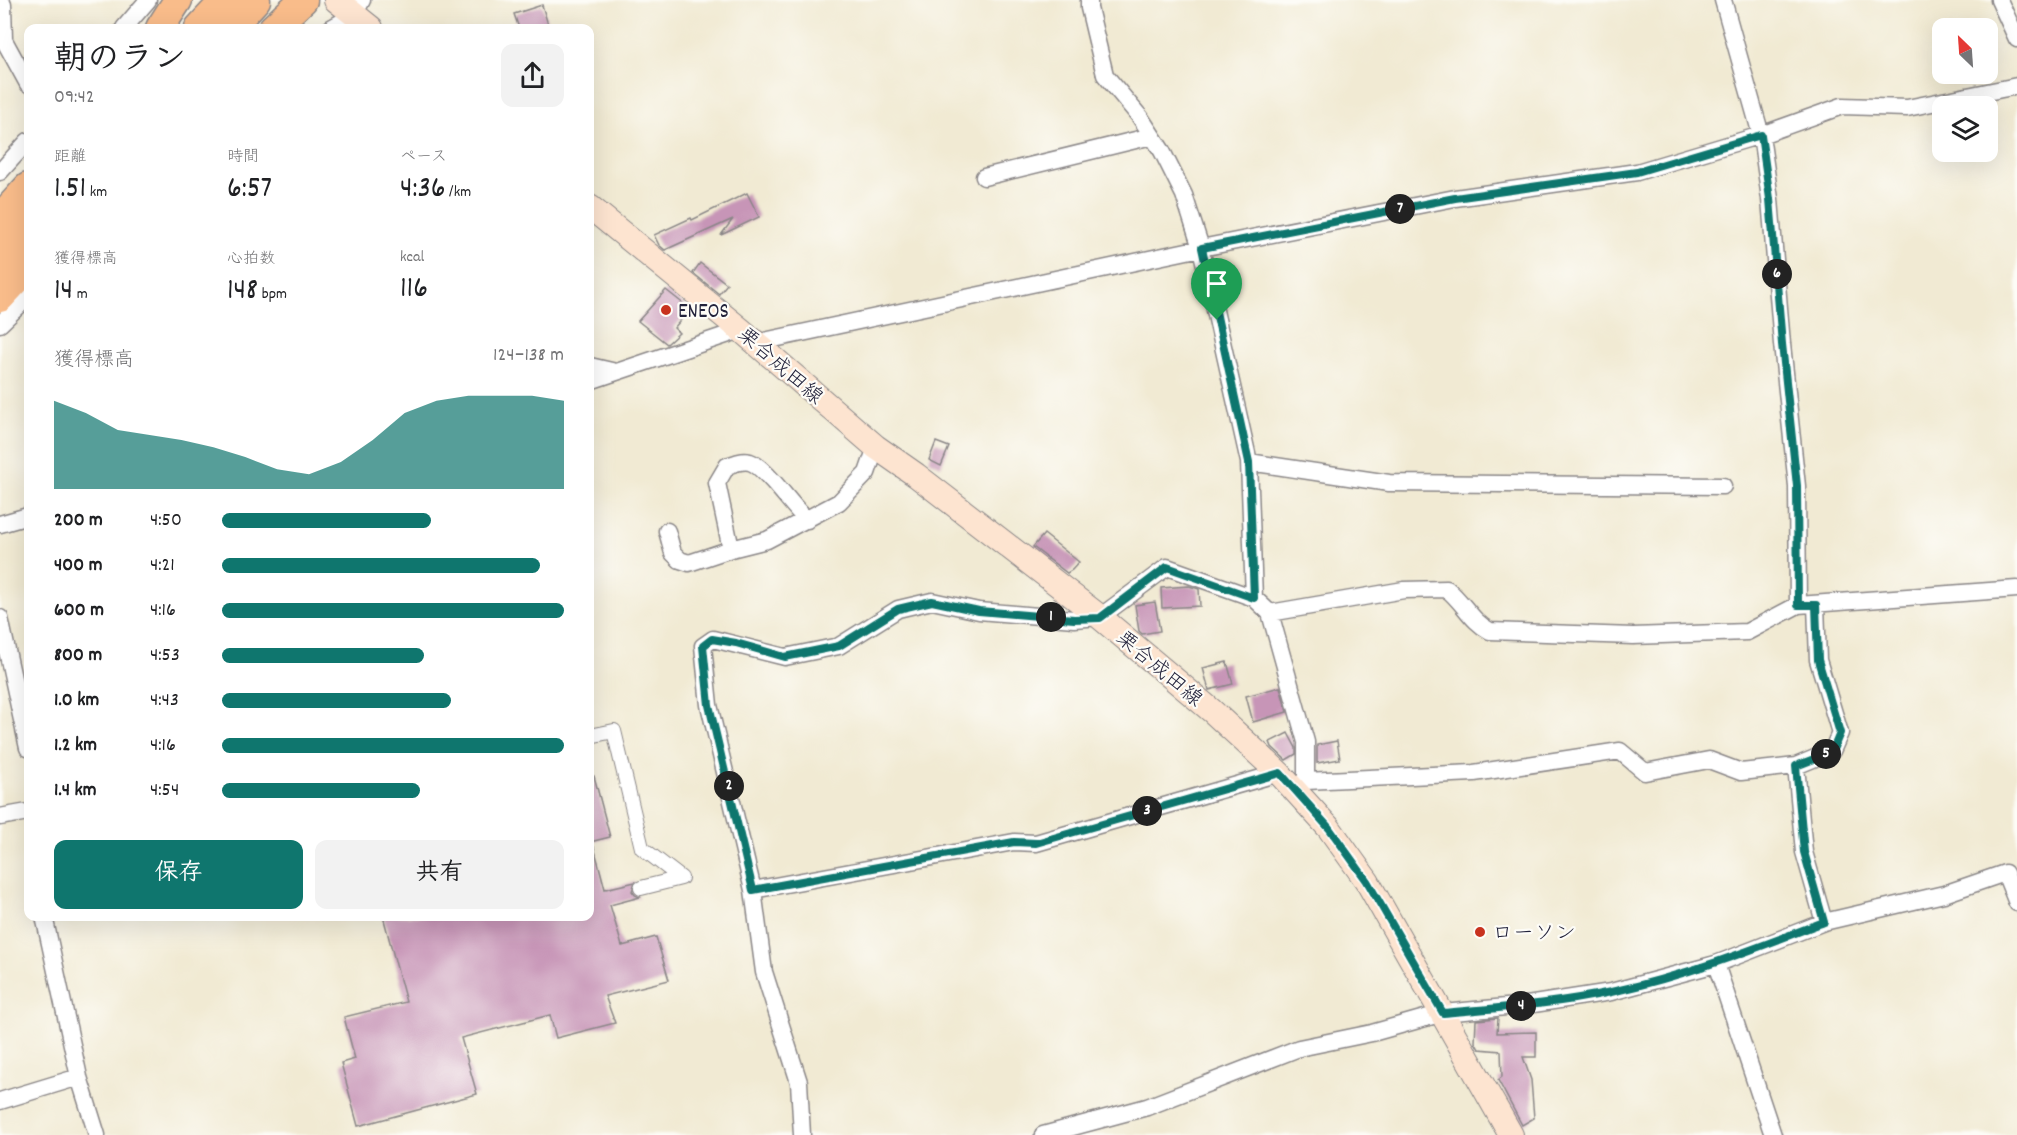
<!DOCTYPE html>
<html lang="ja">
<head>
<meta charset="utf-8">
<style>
	:root { --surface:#fff; --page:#f2f2f2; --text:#202124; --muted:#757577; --accent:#0f766e }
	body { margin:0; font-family:Dekko,"Klee One",sans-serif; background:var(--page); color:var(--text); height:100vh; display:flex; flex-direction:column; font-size:22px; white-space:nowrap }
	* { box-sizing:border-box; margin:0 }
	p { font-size:20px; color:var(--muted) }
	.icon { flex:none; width:33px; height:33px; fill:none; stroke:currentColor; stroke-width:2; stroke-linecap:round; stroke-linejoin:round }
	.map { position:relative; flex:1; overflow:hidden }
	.drawer { position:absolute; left:24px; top:24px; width:570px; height:897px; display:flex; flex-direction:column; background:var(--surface); border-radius:12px; box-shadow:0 6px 24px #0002 }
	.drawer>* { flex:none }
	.needle { width:39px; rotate:335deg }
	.buttons { position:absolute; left:1932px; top:18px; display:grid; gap:12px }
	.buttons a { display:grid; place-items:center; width:66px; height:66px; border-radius:12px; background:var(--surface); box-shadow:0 6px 24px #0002; font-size:30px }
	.pin { position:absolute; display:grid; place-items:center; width:51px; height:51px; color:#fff; margin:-62px -26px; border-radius:50% 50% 50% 0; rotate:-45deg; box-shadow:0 0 6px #0007 }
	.pin .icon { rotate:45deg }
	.km { position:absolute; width:30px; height:30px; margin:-15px; border-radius:50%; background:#222; color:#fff; font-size:16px; line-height:30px; text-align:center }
	.round { display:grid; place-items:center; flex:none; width:63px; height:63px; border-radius:12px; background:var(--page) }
	.summary { display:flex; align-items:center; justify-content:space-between; height:102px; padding:0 30px }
	h1 { font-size:33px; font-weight:600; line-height:45px }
	.stats { display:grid; grid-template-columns:repeat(3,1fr); gap:9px; height:102px; padding:6px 30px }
	.stats div { display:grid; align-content:center }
	.stats b { font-size:30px; font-weight:600 }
	.stats small { font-size:16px; font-weight:400 }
	.stats p { font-size:16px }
	.chart { height:168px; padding:12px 30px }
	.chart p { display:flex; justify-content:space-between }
	.chart svg { width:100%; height:108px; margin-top:6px; fill:var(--accent); opacity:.7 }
	.primary-button { display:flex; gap:12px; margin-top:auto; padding:12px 30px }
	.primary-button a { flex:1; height:69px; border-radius:12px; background:var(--accent); color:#fff; font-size:24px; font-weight:600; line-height:69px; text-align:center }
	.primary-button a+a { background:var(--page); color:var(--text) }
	ul { padding:0 30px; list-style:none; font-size:20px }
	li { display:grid; grid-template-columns:96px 72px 1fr; align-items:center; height:45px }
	li i { height:15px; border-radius:8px; background:var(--accent) }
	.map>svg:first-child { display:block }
	.building { fill:#c795b7 }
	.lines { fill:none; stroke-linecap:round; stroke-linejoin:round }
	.pedestrian-casing { stroke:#8a8687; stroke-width:16 }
	.minor-casing { stroke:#8a8687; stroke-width:19 }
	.secondary-casing { stroke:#8a8687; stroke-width:26 }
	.trunk-casing { stroke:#8a8687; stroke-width:31 }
	.pedestrian { stroke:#fff; stroke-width:14 }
	.minor { stroke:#fff; stroke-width:16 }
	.secondary { stroke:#fde4d0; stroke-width:24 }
	.trunk { stroke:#f9bc8a; stroke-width:28 }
	.route-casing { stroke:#fff; stroke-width:12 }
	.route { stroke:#0f766e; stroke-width:8 }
	.poi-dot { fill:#c8321e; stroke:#fdfcf7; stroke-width:2 }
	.labels { text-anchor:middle; stroke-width:4.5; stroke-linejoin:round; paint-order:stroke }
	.poi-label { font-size:21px; fill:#22223b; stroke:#fdfcf7; text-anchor:start }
	.street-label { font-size:21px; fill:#22223b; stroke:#fdfcf7 }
</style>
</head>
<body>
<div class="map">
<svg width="2017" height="1135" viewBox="0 0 2017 1135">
	<rect width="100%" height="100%" fill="#fdfcf7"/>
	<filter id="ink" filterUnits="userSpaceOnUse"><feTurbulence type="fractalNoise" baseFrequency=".0167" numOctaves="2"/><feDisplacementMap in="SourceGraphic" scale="12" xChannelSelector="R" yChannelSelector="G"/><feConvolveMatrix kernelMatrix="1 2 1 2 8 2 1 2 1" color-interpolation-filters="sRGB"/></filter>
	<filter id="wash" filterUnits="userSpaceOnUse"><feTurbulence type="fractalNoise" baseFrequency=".008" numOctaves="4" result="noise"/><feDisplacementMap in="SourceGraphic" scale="24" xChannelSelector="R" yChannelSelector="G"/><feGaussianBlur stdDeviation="1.35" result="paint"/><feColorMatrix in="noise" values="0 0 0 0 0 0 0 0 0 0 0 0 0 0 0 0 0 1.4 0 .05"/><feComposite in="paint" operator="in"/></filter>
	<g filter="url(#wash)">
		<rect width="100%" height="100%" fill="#f1ead3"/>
		<g id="blocks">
			<!-- building -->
			<path class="building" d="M542 5 549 28H519L514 14Z
				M747 193 759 217 721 235 733 219 665 250 659 245 654 235 691 218 692 220Z
				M700 263 727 284 719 294 693 273Z
				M666 290 690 309 674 328 679 333 667 344 638 321Z
				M936 442 949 447 941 466 929 460Z
				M1044 534 1079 562 1072 570 1067 573 1033 547Z
				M1189 586 1199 589 1200 606 1162 608 1161 588Z
				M1155 602 1160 631 1142 634 1139 631 1135 605Z
				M1227 662 1233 684 1209 690 1203 668Z
				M1280 687 1287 712 1253 722 1246 696Z
				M1288 733 1296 748V754L1286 760 1272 747 1270 742Z
				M1337 741 1340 759 1317 763V745Z
				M590 776H594L610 837 590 842Z
				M594 847 605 889 635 882 632 891 635 895 640 897 610 905 622 946 656 937 669 980 605 996 615 1023 556 1038 550 1015 461 1038 477 1094 358 1126 341 1063 355 1059 344 1017 406 1002 383 916H590V848Z
				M1498 1018 1497 1033 1536 1032V1057H1523L1531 1080 1534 1118 1522 1125 1498 1080 1502 1077 1501 1051 1479 1049 1475 1042 1476 1020Z"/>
		</g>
	</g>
	<g filter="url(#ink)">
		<use href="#blocks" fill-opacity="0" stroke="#8a8687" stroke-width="1.5"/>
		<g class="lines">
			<!-- pedestrian casing -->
			<g class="pedestrian-casing">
				<path id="pedestrian" d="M590 736 614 731 642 848 681 878
					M641 888 681 878"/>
			</g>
			<!-- minor casing -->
			<g class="minor-casing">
				<path id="minor" d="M1089 0V8L1105 75 1140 117 1162 151 1184 195 1201 248 1249 462 1254 598
					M1723 0 1761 135 1770 199 1782 344 1797 486 1798 605
					M1999 0 2017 39
					M0 3 3 5 4 40 28 84
					M124 28 148 0
					M331 28 354 15 362 0
					M0 172 28 141
					M984 177 1152 136
					M0 324 28 297
					M755 343 1201 248 1455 198 1637 172 1761 135 1842 106 1907 108 2017 86
					M590 366 616 372
					M590 381 741 330
					M1249 462 1389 483 1723 486
					M0 524 28 516
					M667 531 673 553 680 560 689 563 731 549 767 540 839 502 867 473 876 447
					M731 549 717 483 727 466C735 463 742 460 750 462 766 467 792 507 807 520
					M1816 605 1818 660 1840 733 1832 751 1796 766 1804 852 1824 922
					M1270 613 1306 742V781L1474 773 1620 751 1645 772 1709 760 1741 772 1796 766
					M0 618 28 748
					M0 817 28 812
					M753 890 1014 842 1036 843 1279 773
					M44 916 79 1077 97 1135
					M1716 964 1773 1135
					M0 1101 79 1077
					M802 1135 799 1082 764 972 753 890 709 705 703 646 713 639 785 657 839 646 898 609 932 601 979 611 1074 619 1100 617 1167 567 1254 598 1270 613 1404 590 1447 589C1464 603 1472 622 1490 631L1633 636 1747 632 1798 605 2017 589
					M1043 1135 1147 1107 1299 1048 1372 1033 1443 1013 1527 1005 1611 992 1716 964 1824 922 1944 894 2005 873 2017 903"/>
			</g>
			<!-- secondary casing -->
			<g class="secondary-casing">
				<path id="secondary" d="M336 0 371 28
					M590 207 741 330 876 447 916 475 1100 617 1212 711 1279 773 1329 828 1367 881 1511 1135"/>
			</g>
			<!-- trunk casing -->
			<g class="trunk-casing">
				<path id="trunk" d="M160 28 178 0
					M199 28 225 0
					M230 28 256 0
					M273 28 303 0
					M0 218 28 187
					M0 242 28 212
					M0 273 28 243
					M0 298 28 268"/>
			</g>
			<!-- pedestrian -->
			<use href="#pedestrian" class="pedestrian"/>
			<!-- minor -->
			<use href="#minor" class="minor"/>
			<!-- secondary -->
			<use href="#secondary" class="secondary"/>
			<!-- trunk -->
			<use href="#trunk" class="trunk"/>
		</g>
	</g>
	<g class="lines" filter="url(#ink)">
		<!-- route casing -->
		<g class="route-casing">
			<path id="route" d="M1761 135 1770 199 1782 344 1797 486 1798 605H1816L1818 660 1840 733 1832 752 1796 766 1804 852 1824 922C1754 949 1685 976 1611 992 1556 1004 1499 1008 1443 1013L1367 881 1329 828 1280 773 1036 843 1014 842 753 890 709 705 703 646 712 639 736 643 785 657 839 646 898 609 932 601 979 611 1074 619 1100 618 1167 567 1254 598 1249 462 1202 248 1455 198 1637 172Z"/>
		</g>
		<!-- route -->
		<use href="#route" class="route"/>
	</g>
	<!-- markers -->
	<g class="poi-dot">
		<circle cx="666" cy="310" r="6"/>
		<circle cx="1480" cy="932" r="6"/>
	</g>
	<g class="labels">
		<!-- poi labels -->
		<g class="poi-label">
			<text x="678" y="317">ENEOS</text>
			<text x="1492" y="939">ローソン</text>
		</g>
		<!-- street labels -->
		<g class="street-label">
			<text transform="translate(781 365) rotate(41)" y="7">栗合成田線</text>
			<text transform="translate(1160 668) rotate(40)" y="7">栗合成田線</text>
		</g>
	</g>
</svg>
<div class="buttons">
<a><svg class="needle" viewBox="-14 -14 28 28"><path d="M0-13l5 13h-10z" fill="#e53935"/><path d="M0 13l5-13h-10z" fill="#757577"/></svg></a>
<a><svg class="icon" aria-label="layers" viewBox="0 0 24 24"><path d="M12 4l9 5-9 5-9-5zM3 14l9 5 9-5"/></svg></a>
</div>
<div class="pin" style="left:1217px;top:320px;background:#1e9e55"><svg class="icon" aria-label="arrive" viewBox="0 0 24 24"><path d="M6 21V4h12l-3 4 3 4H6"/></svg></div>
<b class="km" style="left:1051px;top:617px">1</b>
<b class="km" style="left:729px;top:786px">2</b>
<b class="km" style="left:1147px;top:811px">3</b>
<b class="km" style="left:1521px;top:1006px">4</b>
<b class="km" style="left:1826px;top:754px">5</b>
<b class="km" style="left:1777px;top:274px">6</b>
<b class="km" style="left:1400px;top:209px">7</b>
<section class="drawer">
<div class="summary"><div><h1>朝のラン</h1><p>09:42</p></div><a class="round"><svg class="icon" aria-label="share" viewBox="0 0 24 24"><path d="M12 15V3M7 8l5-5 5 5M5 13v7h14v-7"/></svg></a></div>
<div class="stats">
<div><p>距離</p><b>1.51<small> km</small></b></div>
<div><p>時間</p><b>6:57</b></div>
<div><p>ペース</p><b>4:36<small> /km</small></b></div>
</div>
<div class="stats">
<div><p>獲得標高</p><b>14<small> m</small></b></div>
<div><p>心拍数</p><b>148<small> bpm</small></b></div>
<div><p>kcal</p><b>116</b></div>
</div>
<div class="chart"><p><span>獲得標高</span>124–138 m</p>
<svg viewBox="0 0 160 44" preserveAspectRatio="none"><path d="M0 44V8L10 13L20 20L30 22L40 24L50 27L60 31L70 36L80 38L90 33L100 24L110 13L120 8L130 6L140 6L150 6L160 8V44z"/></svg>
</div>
<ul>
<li><b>200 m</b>4:50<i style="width:61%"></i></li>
<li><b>400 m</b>4:21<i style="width:93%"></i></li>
<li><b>600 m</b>4:16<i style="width:100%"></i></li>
<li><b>800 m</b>4:53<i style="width:59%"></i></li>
<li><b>1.0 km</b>4:43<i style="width:67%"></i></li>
<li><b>1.2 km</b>4:16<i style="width:100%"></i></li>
<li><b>1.4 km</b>4:54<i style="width:58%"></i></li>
</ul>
<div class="primary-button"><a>保存</a><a>共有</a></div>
</section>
</div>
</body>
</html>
